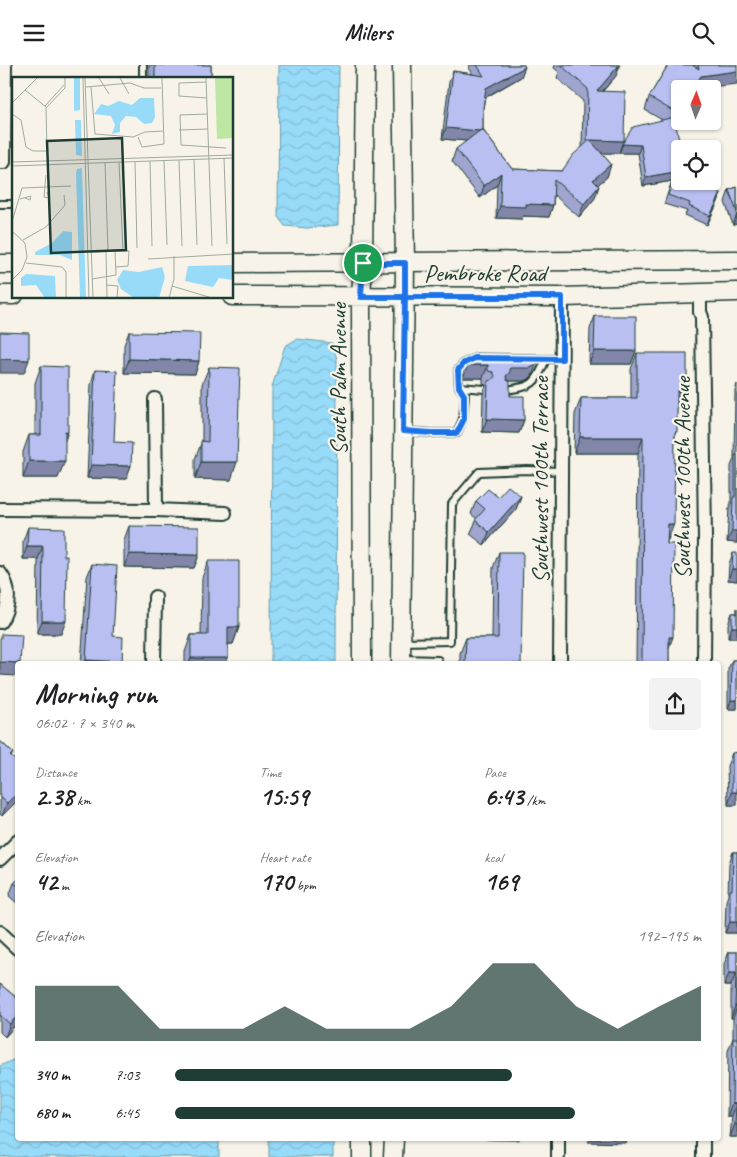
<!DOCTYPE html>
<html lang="en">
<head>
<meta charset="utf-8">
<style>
	:root { --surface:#fff; --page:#f2f2f2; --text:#202124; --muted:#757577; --accent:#1f3d34 }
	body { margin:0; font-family:Caveat,sans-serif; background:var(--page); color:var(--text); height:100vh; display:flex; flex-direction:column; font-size:19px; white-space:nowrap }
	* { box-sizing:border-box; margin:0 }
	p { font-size:16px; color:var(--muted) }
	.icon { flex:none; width:28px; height:28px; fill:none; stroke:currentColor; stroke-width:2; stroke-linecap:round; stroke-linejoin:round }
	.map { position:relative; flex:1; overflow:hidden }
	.side { position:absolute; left:15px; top:596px; width:706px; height:480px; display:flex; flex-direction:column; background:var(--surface); border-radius:5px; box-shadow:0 1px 4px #0004 }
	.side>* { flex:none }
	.needle { width:32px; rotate:2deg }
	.controls { position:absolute; left:671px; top:15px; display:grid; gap:10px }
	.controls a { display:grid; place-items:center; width:50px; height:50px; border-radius:5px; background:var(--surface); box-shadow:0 1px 4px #0004; font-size:25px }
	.pin { position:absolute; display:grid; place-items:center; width:42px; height:42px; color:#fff; margin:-21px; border:2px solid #fff; border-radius:50%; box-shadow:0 1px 5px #0007 }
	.round { display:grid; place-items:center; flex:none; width:52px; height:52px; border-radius:5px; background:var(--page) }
	.head { display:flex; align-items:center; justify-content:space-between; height:85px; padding:0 20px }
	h1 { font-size:28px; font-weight:700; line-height:38px }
	.figures { display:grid; grid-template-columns:repeat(3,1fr); gap:8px; height:85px; padding:5px 20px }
	.figures div { display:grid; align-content:center }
	.figures b { font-size:25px; font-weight:700 }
	.figures small { font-size:14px; font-weight:400 }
	.figures p { font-size:14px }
	.chart { height:140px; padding:10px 20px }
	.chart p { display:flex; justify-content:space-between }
	.chart svg { width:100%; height:90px; margin-top:5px; fill:var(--accent); opacity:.7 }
	ul { padding:0 20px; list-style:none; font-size:16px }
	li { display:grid; grid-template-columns:80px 60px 1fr; align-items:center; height:38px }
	li i { height:12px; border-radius:6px; background:var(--accent) }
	header { display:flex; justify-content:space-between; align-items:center; height:65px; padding:0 20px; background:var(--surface); font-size:22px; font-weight:700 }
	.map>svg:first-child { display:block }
	.water { fill:url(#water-waves); stroke:#679caa }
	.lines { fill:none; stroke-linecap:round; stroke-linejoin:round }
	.service-casing { stroke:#1f3d34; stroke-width:10 }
	.minor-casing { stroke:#1f3d34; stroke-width:16 }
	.secondary-casing { stroke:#1f3d34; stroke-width:21 }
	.service { stroke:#f7f3e8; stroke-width:6 }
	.minor { stroke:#f7f3e8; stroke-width:12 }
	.secondary { stroke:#f7f3e8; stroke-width:18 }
	.wall { fill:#9fa5cf; stroke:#1f3d34 }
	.shaded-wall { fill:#8286a9; stroke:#1f3d34 }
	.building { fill:#b9c0f1; stroke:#1f3d34 }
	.route-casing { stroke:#fff; stroke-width:10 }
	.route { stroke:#1a73e8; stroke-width:6 }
	.labels { text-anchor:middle; stroke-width:4.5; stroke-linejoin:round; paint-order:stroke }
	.street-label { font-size:24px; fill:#1f3d34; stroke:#f7f3e8 }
	.inset-road { fill:none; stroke:#a1aaa0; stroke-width:1 }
	.view { fill:#1f3d34; fill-opacity:0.15; stroke:#1f3d34; stroke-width:2.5 }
	.inset-edge { fill:none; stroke:#1f3d34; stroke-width:2.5 }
</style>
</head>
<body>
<header><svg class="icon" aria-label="menu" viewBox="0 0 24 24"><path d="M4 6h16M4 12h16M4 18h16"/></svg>Milers<svg class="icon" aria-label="search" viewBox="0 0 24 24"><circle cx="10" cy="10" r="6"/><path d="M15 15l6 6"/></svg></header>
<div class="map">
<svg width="737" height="1092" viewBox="0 0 737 1092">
	<defs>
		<pattern id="water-waves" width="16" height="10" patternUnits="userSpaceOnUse" patternTransform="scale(1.25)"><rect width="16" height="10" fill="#97dbf9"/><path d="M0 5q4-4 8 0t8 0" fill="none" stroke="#82bdd6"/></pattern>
	</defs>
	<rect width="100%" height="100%" fill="#f7f3e8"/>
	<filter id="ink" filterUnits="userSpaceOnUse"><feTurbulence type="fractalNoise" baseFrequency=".02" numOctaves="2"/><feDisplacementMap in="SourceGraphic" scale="10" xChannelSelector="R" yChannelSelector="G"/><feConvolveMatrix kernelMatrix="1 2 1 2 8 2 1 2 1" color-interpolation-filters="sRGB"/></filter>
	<g filter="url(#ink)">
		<!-- water -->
		<path class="water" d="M279 0H339L338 160 307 163 285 161 278 152Z
			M297 274 332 278 337 294 336 599H271L272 322 285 281Z
			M17 993 18 1074H219V1092H0V1001Z
			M269 1074H333V1092H269Z"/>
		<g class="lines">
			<!-- service casing -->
			<g class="service-casing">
				<path id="service" d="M143 14V0
					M0 139H14
					M530 294H562
					M459 322 485 324
					M506 325C534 321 535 320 546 294
					M404 366 432 368H457L463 354 465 330 459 322 458 305 464 298 473 294
					M402 577 450 576 452 439 479 407 527 405 561 406
					M402 594 438 595"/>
			</g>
			<!-- minor casing -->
			<g class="minor-casing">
				<path id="minor" d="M0 97H4L5 0
					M700 227V247L702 252 705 473 704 599
					M155 334 156 445
					M0 444 156 445 225 448
					M0 508C11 522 10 543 0 557
					M154 599 155 532
					M560 599 562 232
					M0 794 18 776
					M0 867 18 884
					M703 1074V1092
					M558 1092V1074"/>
			</g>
			<!-- secondary casing -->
			<g class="secondary-casing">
				<path id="secondary" d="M232 198 737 195
					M0 199H14
					M0 230H14
					M232 231 562 232 737 227
					M362 599 361 232 363 198 365 0
					M401 599 405 198 402 0
					M362 1092V1074
					M393 1092 394 1074"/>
			</g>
			<!-- service -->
			<use href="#service" class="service"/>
			<!-- minor -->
			<use href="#minor" class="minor"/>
			<!-- secondary -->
			<use href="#secondary" class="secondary"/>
		</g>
		<!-- wall -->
		<path class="wall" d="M149 0H211V14H149Z
			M470 0H524L521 12 485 33 483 43V65L512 104 562 106 582 82 583 36 557 13 559 7 554 3 555 0H620L616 11 603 26 624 76 619 88H601L611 99 607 112 597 120 595 133 579 152 554 130 553 140 549 152 523 151 522 154 496 153 497 120 480 133 452 96 456 84 467 76 442 74 449 17 453 6 473 9 469 3Z
			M668 0H737L680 24V51L675 59 680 116 721 128 718 137 707 160 685 150 687 146 664 139 672 116 643 121 638 88H619L622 79 662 55 645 45 649 32Z
			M737 122V159L733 160 725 137 729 125Z
			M595 251 636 286 631 299H589L590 264Z
			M129 267 199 296 195 309 124 308V280Z
			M637 288 687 326 681 342H677L668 475H667L669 599H636L638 388H574L575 349 581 333H631V304Z
			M468 294 532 311 525 316H508L510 331 524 355 519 368 482 367 483 329 486 320 483 319V313H463V307Z
			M41 301 58 413H23V387L29 370H35V318Z
			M209 302 231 415 195 414V394L202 376V319Z
			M95 305 114 377 126 414 87 413 91 319Z
			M737 319V478L727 477 729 443 731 438V401L734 394 735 326Z
			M521 431 516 444 484 480 470 469 477 454 471 449 476 436 498 432Z
			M129 461 199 490 194 503 124 502V475Z
			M28 462 64 491 61 569H37L38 494H23V476Z
			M499 487 521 599H460V588L466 573H492L493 503Z
			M733 488 737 516 728 515 729 499Z
			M208 496 239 562 233 579H228V593L226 599H185V587L191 570H201L202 513Z
			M92 499 113 571 121 599H81L87 512Z
			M737 543V573H728V559L732 548H737Z
			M732 595H737V644H728V604Z
			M0 676 13 688 11 692 18 735 2 751 0 749Z
			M732 688 737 740H728L727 701Z
			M733 787H737V868H725L726 836 728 830 729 798Z
			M18 814V839L9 831 14 818Z
			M729 887H737V1072H730L732 1051H727L728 986 733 973V953H731V921H724V899Z
			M0 919 18 934V957L5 972 0 967Z"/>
		<!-- shaded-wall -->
		<path class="shaded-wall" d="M619 0 616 11 592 38 597 26Z
			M525 2 521 12 482 34 486 23Z
			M737 6V19L693 24 701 11Z
			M680 46V51L674 62 678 49Z
			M446 63 482 66 479 77 442 74Z
			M590 75 624 76 619 88H586Z
			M622 79 641 80 638 88H619Z
			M611 99 607 112 588 128 593 115Z
			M680 106V110L672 116 643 121 646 112Z
			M501 108 497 120 480 133 484 121Z
			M599 121 595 133 579 152 584 139Z
			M721 128 718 137 707 160 710 151Z
			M526 139 553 140 549 152 523 151 522 154 496 153 500 141Z
			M737 149V159L733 160Z
			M594 286H636L631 299H589Z
			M0 294 29 295 24 308H0Z
			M129 294 199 296 195 309 124 308Z
			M537 298 532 311 529 314 525 316H507L506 311 510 303Z
			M468 300H488L483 313H463Z
			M677 326H687L681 342H672Z
			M487 354 524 355 519 368 482 367Z
			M65 366 68 367 62 384Z
			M580 372H643L638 388H574Z
			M29 396H65L58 413H23Z
			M201 397H237L231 415 195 414Z
			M91 400 131 401 126 414 87 413Z
			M521 431 516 444 484 480 489 467Z
			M668 459H674L668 475 662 474Z
			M732 466H737V478L727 477Z
			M27 481H43L38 494H23Z
			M129 489 199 490 194 503 124 502Z
			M732 504H737V516L728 515Z
			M42 556H66L61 569H37Z
			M228 562H239L233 579H222Z
			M732 562H737V573H728Z
			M669 572H673L667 588Z
			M191 593H228L226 599H189Z
			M86 595 122 597 121 599H84Z
			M0 597 20 598V599H18V606L16 611 0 610Z
			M731 635H737V644H728Z
			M18 727V735L2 751 7 738Z
			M732 727H737V740H728Z
			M730 857H737V868H725Z
			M729 908H736L731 921H724Z
			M735 941H737V942L733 953H731Z
			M18 950V957L5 972 10 959Z
			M732 1038 736 1039 732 1051H727Z
			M735 1059 737 1060V1072H730Z
			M453 1074H519V1075Z
			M590 1074H627L626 1078 588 1077Z"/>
		<!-- building -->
		<path class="building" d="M155 0H211V14H155Z
			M477 0H524L525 2 486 23 483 43V65L480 66 446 63 453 6 484 11Z
			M562 0H619L597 26 625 27 624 76 590 75 611 99 593 115 599 121 584 139 554 115 553 140 526 139V142L500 141 501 108 484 121 456 84 482 64 512 104 562 106 573 90 590 75H587L588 24 562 1Z
			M668 0H692L699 4 698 0H737V6L701 11 693 24H680V46L678 49 649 32Z
			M674 52 679 74 676 75 680 99V106L646 112 641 80 622 79 633 62Z
			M675 107 680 109V116H696L721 128 710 151 689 141 690 138 668 130Z
			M737 122V147L729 125Z
			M595 251H636V286H594Z
			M0 267 29 268V295L0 294Z
			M129 267 200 268 199 296 129 294Z
			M474 288 537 289V298L534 301 530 303H510V307L506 311 507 315 510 317V331H524V355L487 354 488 316 492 315 495 311 493 307 488 306V300H468V294Z
			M637 288H687V326H677V367H675L674 459H668L667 479H674L673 572H669V599H642L643 372H580L581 333H637Z
			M41 301 68 302V367L65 366V396H29V370H41Z
			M209 302 240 303 237 397H201V376L208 377Z
			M95 305 117 306 114 377 132 378 131 401 91 400Z
			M735 390H737V466H732L733 432H735Z
			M508 421 521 431 489 467 475 455 485 444 476 436 488 424 498 432Z
			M129 461 199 462V490L129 489Z
			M28 462 64 463V491H67L66 556H42L43 481H27Z
			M499 487H523L521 599H465L466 573H498Z
			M733 488H737V504H732Z
			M208 496H239V562H228V593H191V570H208Z
			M92 499 117 501 113 571 123 572 122 597 86 595Z
			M732 548H737V562H732Z
			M1 569 22 570 20 598 0 597V573H1Z
			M732 595H737V635H731Z
			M0 676 13 688 10 691 18 697V727L7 738 0 732Z
			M737 687V727H732V688Z
			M733 787H737V857H730V825H732Z
			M18 814V821L14 818Z
			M729 887H737V941H735L736 908H729Z
			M0 919 18 934V950L10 959 0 950Z
			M733 973H737V1060L735 1059 736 1039 732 1038Z"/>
	</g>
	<g class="lines" filter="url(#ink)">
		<!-- route casing -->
		<g class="route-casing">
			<path id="route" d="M363 198 361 232H405L403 366 432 368H457L464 354V330L459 322 458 305 464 298 475 293 562 294V232H405V198H363"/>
		</g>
		<!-- route -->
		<use href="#route" class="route"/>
	</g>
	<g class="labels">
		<!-- street labels -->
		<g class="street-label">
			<text x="485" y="216">Pembroke Road</text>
			<text transform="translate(338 314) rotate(-90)" y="8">South Palm Avenue</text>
			<text transform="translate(682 413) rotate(-90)" y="8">Southwest 100th Avenue</text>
			<text transform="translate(540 415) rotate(-90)" y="8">Southwest 100th Terrace</text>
		</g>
	</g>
	<!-- overview -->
	<g transform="translate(12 12)">
		<rect width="221" height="221" fill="#f7f3e8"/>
		<path d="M203 1H221V61L205 62Z" fill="#bde6a2"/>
		<path d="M62 1H68V33L62 34ZM128 21H142L143 40 140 46 132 47 124 40 114 39 108 46V55L100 57 103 48 99 39 82 37 89 27 96 29 107 24 120 28ZM63 43H69L70 79 64 78ZM70 91V93L74 221H68L64 96 65 92ZM51 154 60 155V183L48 178H23V175L40 166ZM221 188V203L207 201 201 210 173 204 176 189ZM150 190 153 200 147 221H122L109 212 105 203 111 193 127 195ZM14 197 43 199 44 221H33L24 208 9 209V201Z" fill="#97dbf9"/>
		<path class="inset-road" d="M71 1 77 221M73 1 81 221M87 1 97 17M108 1 117 17M194 1 200 169M194 5 167 6V19L195 21M74 10 118 6 132 11H149M79 10 83 57 121 60 133 55 151 54M13 13 34 30M0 26 25 1M33 29 52 8M0 37 9 43 14 70 21 74H35L34 31 53 11V1M195 37 168 38 169 68 214 71M167 53 196 52M126 60 130 70 152 67 150 1M212 81 215 167M182 82 185 168M167 83 170 169M138 84 140 169M152 84 155 168M0 85 222 78M93 85 96 174M107 85 111 174M123 85 125 171M0 89 222 81M34 98 32 120 37 121 35 115M8 122 19 119 18 123 13 121M0 145 10 111 59 109M0 154 13 166 15 180 10 193 0 203M11 163 34 150 53 128 52 118M0 169V185M79 175 117 174 116 189 104 190M94 175 95 221M136 182 222 177M14 186 50 190 54 195V221M80 202 104 198 103 174M94 208 106 209 105 221M160 209 200 221M157 221 162 202V179"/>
		<path class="view" d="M110 61 114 173 39 176 35 64Z"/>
		<rect width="221" height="221" class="inset-edge"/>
	</g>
</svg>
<div class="controls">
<a><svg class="needle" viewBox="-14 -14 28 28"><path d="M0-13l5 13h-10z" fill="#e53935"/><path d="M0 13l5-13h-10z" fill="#757577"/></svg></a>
<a><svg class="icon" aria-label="locate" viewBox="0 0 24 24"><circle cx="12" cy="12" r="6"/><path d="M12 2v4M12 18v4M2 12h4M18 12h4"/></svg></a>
</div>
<div class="pin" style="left:363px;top:198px;background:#1e9e55"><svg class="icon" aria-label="arrive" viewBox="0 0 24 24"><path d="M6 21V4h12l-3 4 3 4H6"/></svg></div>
<section class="side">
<div class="head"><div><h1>Morning run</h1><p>06:02 · 7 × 340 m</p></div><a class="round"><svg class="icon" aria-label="share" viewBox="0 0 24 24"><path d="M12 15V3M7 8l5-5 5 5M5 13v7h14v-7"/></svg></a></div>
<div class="figures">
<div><p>Distance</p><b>2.38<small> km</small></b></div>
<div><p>Time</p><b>15:59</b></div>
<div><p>Pace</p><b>6:43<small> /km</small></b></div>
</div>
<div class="figures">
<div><p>Elevation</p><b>42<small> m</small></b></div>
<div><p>Heart rate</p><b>170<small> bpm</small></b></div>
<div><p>kcal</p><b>169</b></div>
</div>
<div class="chart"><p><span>Elevation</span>192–195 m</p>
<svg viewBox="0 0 160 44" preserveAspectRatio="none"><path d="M0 44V17L10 17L20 17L30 38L40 38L50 38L60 27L70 38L80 38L90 38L100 27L110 6L120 6L130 27L140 38L150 27L160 17V44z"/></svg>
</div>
<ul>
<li><b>340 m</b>7:03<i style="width:64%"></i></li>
<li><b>680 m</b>6:45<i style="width:76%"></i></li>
</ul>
</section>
</div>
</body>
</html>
